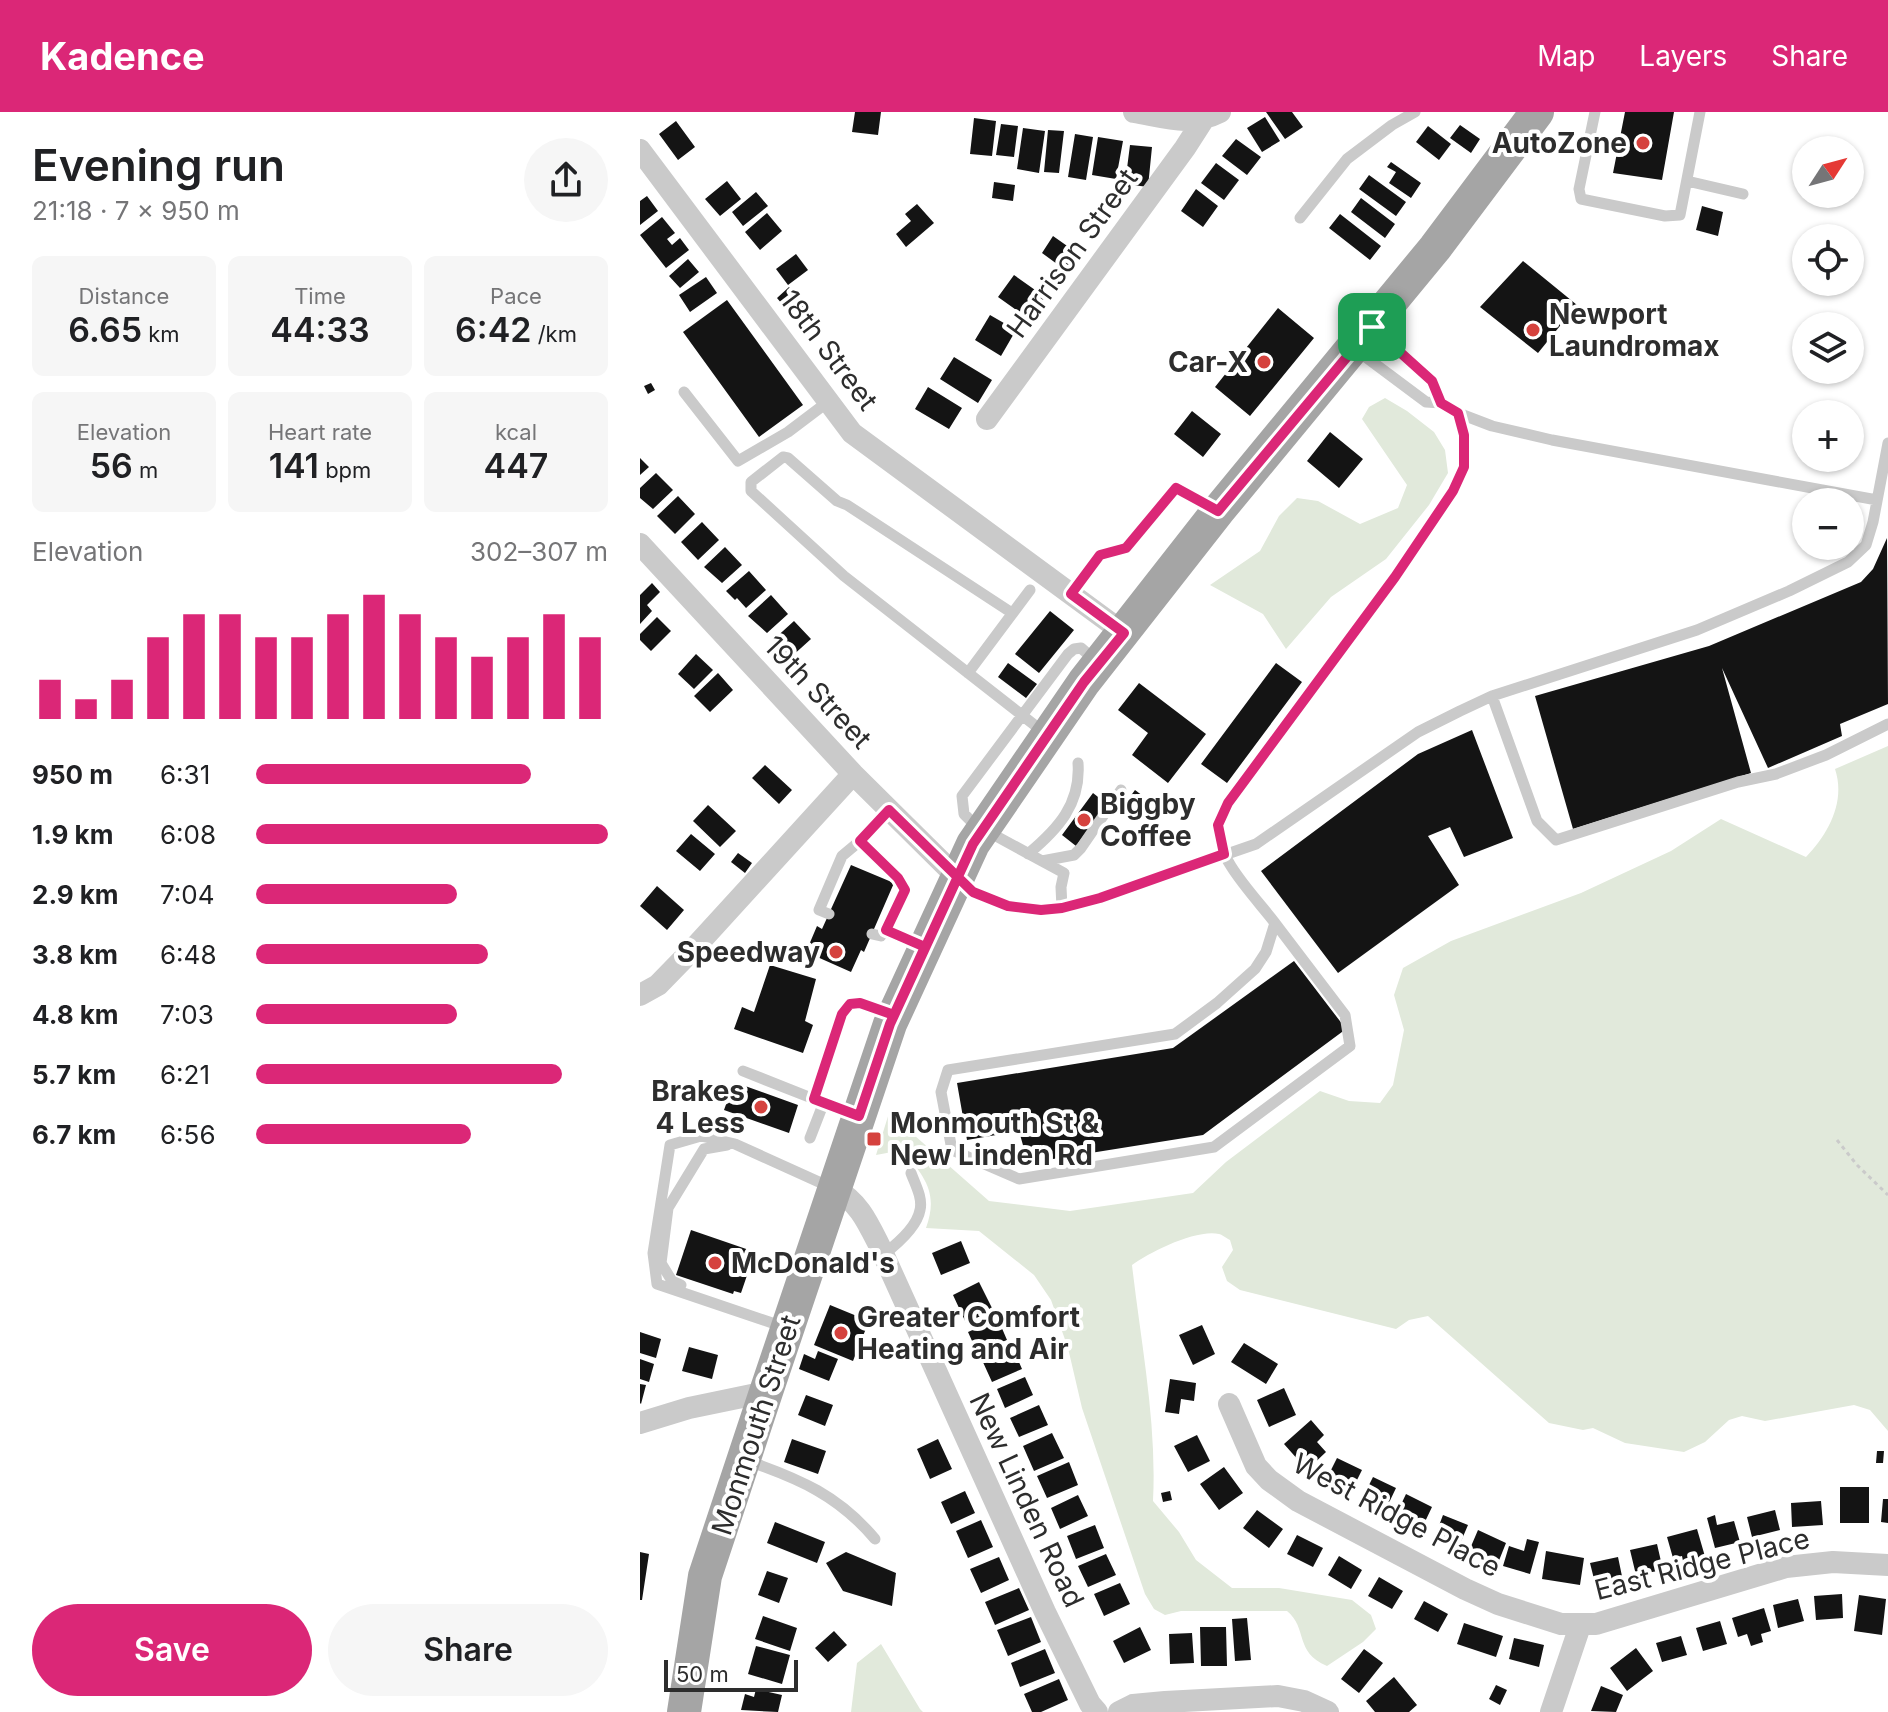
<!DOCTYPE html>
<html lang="en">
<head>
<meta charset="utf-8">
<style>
	:root { --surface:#fff; --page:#f6f6f6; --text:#202124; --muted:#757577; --accent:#db2777 }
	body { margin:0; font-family:Inter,sans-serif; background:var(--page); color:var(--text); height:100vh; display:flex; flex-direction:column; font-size:30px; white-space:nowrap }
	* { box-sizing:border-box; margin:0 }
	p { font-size:26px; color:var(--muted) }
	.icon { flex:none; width:44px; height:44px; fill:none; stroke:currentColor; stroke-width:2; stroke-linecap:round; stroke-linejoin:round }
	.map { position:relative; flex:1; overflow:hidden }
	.panel { display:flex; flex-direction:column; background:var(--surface); width:640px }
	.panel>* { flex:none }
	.needle { width:52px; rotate:54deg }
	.controls { position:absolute; left:1152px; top:24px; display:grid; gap:16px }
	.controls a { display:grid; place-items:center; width:72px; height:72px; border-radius:50%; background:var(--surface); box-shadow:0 2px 6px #0004; font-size:40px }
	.scale { position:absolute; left:24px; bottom:20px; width:134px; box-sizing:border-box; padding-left:8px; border:4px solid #2d2d2d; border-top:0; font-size:22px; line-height:28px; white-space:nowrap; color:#2d2d2d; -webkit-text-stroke:6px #fff; paint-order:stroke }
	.pin { position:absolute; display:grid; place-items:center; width:68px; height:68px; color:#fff; margin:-34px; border-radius:16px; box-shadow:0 4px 12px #0006 }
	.round { display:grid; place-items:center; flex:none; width:84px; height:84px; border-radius:42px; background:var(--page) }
	.overview { display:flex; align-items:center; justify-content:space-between; height:136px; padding:0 32px }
	h1 { font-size:44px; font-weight:600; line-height:60px }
	.metrics { display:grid; grid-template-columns:repeat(3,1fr); gap:12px; height:136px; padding:8px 32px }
	.metrics div { display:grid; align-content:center; border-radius:12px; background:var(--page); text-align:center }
	.metrics b { font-size:34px; font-weight:600 }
	.metrics small { font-size:22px; font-weight:400 }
	.metrics p { font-size:22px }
	.chart { height:224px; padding:16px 32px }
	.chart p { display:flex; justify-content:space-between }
	.chart svg { width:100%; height:144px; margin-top:8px; stroke:var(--accent); stroke-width:6 }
	.action { display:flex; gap:16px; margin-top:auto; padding:16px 32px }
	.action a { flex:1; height:92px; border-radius:48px; background:var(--accent); color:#fff; font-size:32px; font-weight:600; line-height:92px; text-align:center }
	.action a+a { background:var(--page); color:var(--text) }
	ul { padding:0 32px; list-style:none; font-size:26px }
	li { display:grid; grid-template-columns:128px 96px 1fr; align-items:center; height:60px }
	li i { height:20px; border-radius:10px; background:var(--accent) }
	header { display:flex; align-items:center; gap:48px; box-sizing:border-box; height:112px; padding:0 40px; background:var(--accent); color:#fff }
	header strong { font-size:38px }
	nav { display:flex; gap:44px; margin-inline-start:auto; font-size:28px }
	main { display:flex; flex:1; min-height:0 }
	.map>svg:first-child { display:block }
	.green { fill:#e1e9db }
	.building { fill:#141414 }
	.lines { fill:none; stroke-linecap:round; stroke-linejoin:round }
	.path { stroke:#cacaca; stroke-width:3; stroke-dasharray:4 4; stroke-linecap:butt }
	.service { stroke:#cacaca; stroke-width:11 }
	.minor { stroke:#cacaca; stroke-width:22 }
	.primary { stroke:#a5a5a5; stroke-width:34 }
	.route-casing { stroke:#fff; stroke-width:16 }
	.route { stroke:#db2777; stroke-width:10 }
	.poi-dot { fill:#d5423e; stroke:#fff; stroke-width:3 }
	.labels { text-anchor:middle; stroke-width:8; stroke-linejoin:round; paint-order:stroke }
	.poi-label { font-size:28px; font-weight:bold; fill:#2d2d2d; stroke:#fff; text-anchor:start }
	.street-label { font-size:28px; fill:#2d2d2d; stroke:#fff }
</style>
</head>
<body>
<header>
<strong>Kadence</strong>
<nav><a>Map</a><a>Layers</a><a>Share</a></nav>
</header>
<main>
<section class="panel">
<div class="overview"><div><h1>Evening run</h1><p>21:18 · 7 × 950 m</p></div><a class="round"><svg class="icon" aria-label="share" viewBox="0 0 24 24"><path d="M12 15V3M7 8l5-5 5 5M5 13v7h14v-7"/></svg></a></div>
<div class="metrics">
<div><p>Distance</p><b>6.65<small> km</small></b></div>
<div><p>Time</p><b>44:33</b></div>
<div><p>Pace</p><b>6:42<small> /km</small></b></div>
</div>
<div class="metrics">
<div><p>Elevation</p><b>56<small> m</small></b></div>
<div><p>Heart rate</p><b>141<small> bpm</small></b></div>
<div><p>kcal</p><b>447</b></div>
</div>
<div class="chart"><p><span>Elevation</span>302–307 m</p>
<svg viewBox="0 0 160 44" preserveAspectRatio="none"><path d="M5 44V32M15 44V38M25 44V32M35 44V19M45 44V12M55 44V12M65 44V19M75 44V19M85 44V12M95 44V6M105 44V12M115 44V19M125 44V25M135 44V19M145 44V12M155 44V19"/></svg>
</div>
<ul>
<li><b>950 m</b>6:31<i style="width:78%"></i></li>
<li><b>1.9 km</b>6:08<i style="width:100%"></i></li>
<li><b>2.9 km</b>7:04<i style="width:57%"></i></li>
<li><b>3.8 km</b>6:48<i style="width:66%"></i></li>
<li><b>4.8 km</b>7:03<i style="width:57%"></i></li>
<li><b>5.7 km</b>6:21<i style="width:87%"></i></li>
<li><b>6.7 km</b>6:56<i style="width:61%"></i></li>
</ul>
<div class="action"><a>Save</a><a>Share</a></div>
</section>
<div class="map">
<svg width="1248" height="1600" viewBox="0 0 1248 1600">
	<rect width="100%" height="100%" fill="#fff"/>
	<!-- green -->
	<path class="green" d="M745 286 767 299 794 320 805 338 808 361 789 393 746 447 691 485 646 537 623 502 570 473 620 439 639 404 657 386 678 389 720 412 758 396 767 373 722 307 729 295Z
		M1248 634V1319L1230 1298 1214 1293 1125 1309 1102 1304 1089 1308 1065 1330 1044 1340 985 1331 953 1316 943 1318 909 1311 788 1204 769 1208 756 1217 600 1178 587 1169 582 1155 593 1138 590 1128C588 1127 581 1122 579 1122 556 1117 510 1140 492 1153 501 1232 517 1310 513 1389L539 1420 556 1448 592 1476H639L712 1488 731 1503 736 1517 723 1530 687 1554C654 1540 668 1516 647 1499H541L525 1503 514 1497 505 1482 442 1296 428 1236 411 1188 394 1163 339 1119 286 1116C299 1080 284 1065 263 1038L236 1043 249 1001 349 1089 430 1099 553 1081 586 1050 680 979 709 989 740 991 753 973 764 918 754 883 763 856 811 829 941 781 1031 739 1081 707 1166 745C1188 722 1206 690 1195 657Z
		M241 1532 280 1597 283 1600H211L217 1551Z"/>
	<!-- building -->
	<path class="building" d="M215 0H241L238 23 212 20Z
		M626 0H652L663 15 645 27Z
		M985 0H1034L1022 68 973 61Z
		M625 5 640 29 622 40 607 16Z
		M334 6 356 9 352 44 330 42Z
		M36 9 55 35 38 48 19 22Z
		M361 12 378 14 374 45 356 43Z
		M820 13 840 27 831 41 810 26Z
		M788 14 811 32 799 48 776 30Z
		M383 16 405 19 399 61 377 57Z
		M408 18 424 19 419 61 404 60Z
		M435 22 453 25 446 68 428 65Z
		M458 25 483 29 476 67 452 63Z
		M596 27 621 45 607 63 582 44Z
		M490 33 512 35 508 75 485 72Z
		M751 50 781 71 771 86 749 71 756 60 747 55Z
		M576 51 599 68 584 88 561 71Z
		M729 63 766 90 756 104 719 77Z
		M87 69 101 87 80 104 65 87Z
		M354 70 375 73 373 89 352 86Z
		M556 77 578 94 563 115 541 99Z
		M116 80 128 94 103 114 92 100Z
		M7 84 18 99 0 113V89Z
		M721 86 755 112 745 126 711 100Z
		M277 92 294 111 266 135 256 122 271 109 265 102Z
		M1062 94 1083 100 1078 124 1056 118Z
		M127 101 142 119 120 138 105 120Z
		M700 102 741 134 730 148 689 116Z
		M22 105 35 121 27 127 32 133 40 126 49 138 26 156 0 123Z
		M413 124 440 143 428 160 402 141Z
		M156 142 168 158 148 173 136 157Z
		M48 147 59 160 40 176 29 164Z
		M883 149 937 193 898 241 840 195Z
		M374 163 405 185 389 207 358 185Z
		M66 165 77 181 50 200 39 183Z
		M149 175 178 210 166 221 137 186Z
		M87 188 163 293 119 325 43 220Z
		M638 196 674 226 610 304 575 275Z
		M350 203 376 218 361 244 335 228Z
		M314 245 352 268 338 291 300 267Z
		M11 271 15 278 8 282 4 274Z
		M288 275 322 296 309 317 275 297Z
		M552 299 581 322 563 345 534 322Z
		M690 320 723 347 699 376 667 349Z
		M0 346 9 355 0 363Z
		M16 361 33 378 13 397 0 386V376Z
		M38 384 55 402 35 422 17 404Z
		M62 410 79 428 58 448 41 430Z
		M1247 426 1248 592 1200 612 1202 624 1128 656 1082 556 1111 661 933 717 895 584 1069 534 1221 470 1233 457Z
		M85 435 102 453 82 471 64 455Z
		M109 459 126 478 106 496 97 486 95 488 86 479Z
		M12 471 20 480 7 493 12 499 0 512V483Z
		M131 483 148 502 127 521 108 504Z
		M410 499 434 518 399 561 375 542Z
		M17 505 31 519 11 539 0 528V522Z
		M154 509 171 527 151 545 132 529Z
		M56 542 73 558 54 577 38 562Z
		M368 551 397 572 386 586 358 565Z
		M636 551 662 570 587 671 561 652Z
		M78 561 93 578 70 600 54 584Z
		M499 571 566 622 528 671 492 643 508 621 478 598Z
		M832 618 873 726 824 745 810 715 788 724 819 773 698 861 621 759 778 642Z
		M125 653 152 678 139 692 112 666Z
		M495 678 515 693 503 708 484 693Z
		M453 681 467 692 436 734 422 723Z
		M68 693 96 719 80 735 53 709Z
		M51 722 75 742 60 759 36 739Z
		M98 741 112 751 105 761 91 750Z
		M211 753 254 771 224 840 221 838 211 860 166 840 177 814 182 817Z
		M17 774 44 798 27 818 0 794Z
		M654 849 706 917 563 1023 388 1051 379 1019 327 1028 317 971 533 936Z
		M130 853 176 867 165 909 173 913 163 941 94 917 102 895 114 900Z
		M94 970 158 993 149 1021 84 998Z
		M51 1118 115 1140 101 1181 94 1179 93 1182 36 1163Z
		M321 1129 330 1151 301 1163 292 1141Z
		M339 1170 353 1198 326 1211 313 1183Z
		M190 1193 229 1209 213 1249 174 1233Z
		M358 1207 367 1228 337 1240 328 1220Z
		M562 1213 575 1242 553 1253 539 1223Z
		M0 1220 21 1227 16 1246 0 1241Z
		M604 1231 638 1252 626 1272 591 1250Z
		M372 1234 382 1257 352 1270 342 1248Z
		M49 1235 78 1243 72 1267 42 1259Z
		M178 1239 198 1247 189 1269 159 1257 164 1242 175 1247Z
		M0 1247 14 1252 9 1270 0 1267Z
		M385 1265 393 1283 365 1296 357 1277Z
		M530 1267 556 1271 554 1289 541 1287 539 1302 525 1300Z
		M0 1272 6 1273 1 1292 0 1291Z
		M644 1276 656 1303 629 1315 617 1288Z
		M166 1283 193 1293 185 1314 158 1303Z
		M399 1293 408 1313 379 1325 370 1306Z
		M671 1308 684 1323 677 1330 686 1340 667 1358 644 1332Z
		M412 1321 424 1346 394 1359 383 1334Z
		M557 1323 570 1349 548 1360 534 1334Z
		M152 1327 186 1339 178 1362 144 1350Z
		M298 1327 312 1357 290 1367 277 1337Z
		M1237 1339H1244L1243 1351H1236Z
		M697 1346 722 1358 711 1380 686 1368Z
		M429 1350 438 1373 407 1386 397 1364Z
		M584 1355 603 1381 579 1398 560 1372Z
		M733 1365 756 1376 746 1397 723 1385Z
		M1200 1375H1229V1411H1200Z
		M325 1379 335 1401 311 1412 301 1390Z
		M530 1379 532 1388 523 1390 521 1381Z
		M766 1382 792 1395 782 1416 756 1403Z
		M438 1383 448 1404 420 1417 411 1396Z
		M1243 1387H1248V1411L1241 1410Z
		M1181 1389 1183 1413 1152 1415 1151 1391Z
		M617 1398 643 1417 629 1436 603 1416Z
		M1135 1398 1140 1418 1112 1425 1107 1405Z
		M803 1403 828 1413 819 1434 795 1424Z
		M1075 1403 1077 1413 1094 1409 1100 1430 1075 1436 1067 1406Z
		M341 1408 353 1435 328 1446 316 1419Z
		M135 1410 185 1430 177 1451 127 1431Z
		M455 1413 464 1436 436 1447 427 1424Z
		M1057 1417 1066 1448 1044 1454 1042 1444 1033 1446 1027 1425Z
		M838 1418 866 1431 858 1451 829 1439Z
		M657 1423 683 1436 673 1455 647 1442Z
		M887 1427 899 1430 890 1462 863 1454 869 1434 884 1439Z
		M1017 1432 1023 1458 996 1463 990 1438Z
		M906 1439 944 1446 940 1473 902 1467Z
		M0 1440 9 1442 2 1488H0Z
		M206 1440 256 1461 252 1494 203 1479 186 1451Z
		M466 1442 476 1463 448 1475 438 1454Z
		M699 1444 722 1458 711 1477 688 1463Z
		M359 1445 369 1468 341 1481 330 1457Z
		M978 1445 983 1469 956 1475 950 1451Z
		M127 1459 148 1466 139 1491 118 1483Z
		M739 1465 763 1479 752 1497 728 1484Z
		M480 1471 490 1492 464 1504 454 1482Z
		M379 1476 389 1498 355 1513 345 1490Z
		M1202 1482 1203 1506 1176 1508 1174 1484Z
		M1219 1483 1246 1487 1242 1523 1214 1519Z
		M1158 1487 1164 1509 1138 1516 1133 1493Z
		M784 1489 808 1502 798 1520 774 1507Z
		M1124 1496 1131 1519 1121 1522 1123 1530 1111 1534 1107 1522 1098 1525 1092 1506Z
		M123 1504 157 1516 150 1539 115 1527Z
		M391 1505 401 1530 368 1544 357 1518Z
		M607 1506 611 1548 595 1549 592 1507Z
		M1080 1509 1087 1532 1063 1539 1056 1516Z
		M824 1511 863 1524 856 1545 817 1532Z
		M500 1515 511 1538 484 1551 473 1529Z
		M560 1515H586L587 1554H561Z
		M194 1519 207 1533 188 1550 175 1536Z
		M552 1521 554 1551 530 1552 529 1522Z
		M1041 1524 1047 1543 1022 1550 1016 1531Z
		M874 1526 904 1533 899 1555 869 1547Z
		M116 1534 150 1543 142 1572 108 1562Z
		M996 1536 1013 1559 987 1579 970 1556Z
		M405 1537 415 1561 380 1575 371 1551Z
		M724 1537 743 1551 719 1581 701 1567Z
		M754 1565 777 1593 769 1600H735L726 1589Z
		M419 1567 428 1588 401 1600H392L384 1582Z
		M856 1573 867 1578 860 1593 849 1587Z
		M961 1574 983 1583 976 1600 951 1599Z
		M116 1577 142 1583 138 1600 101 1598 105 1582 114 1585Z"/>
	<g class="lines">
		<!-- path -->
		<path class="path" d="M1197 1028 1217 1053 1248 1083"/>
		<!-- service -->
		<path class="service" d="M955 0 939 77 941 87 1025 104 1040 103 1060 0
			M1047 69 1103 82
			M660 106 707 47 752 13 775 0
			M733 216 792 269 801 291
			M715 237 786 290 801 291 818 301 852 314 912 328 1237 388
			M44 280 98 349 148 320 189 289
			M431 482 460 443 486 436 536 376 573 396
			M372 501 207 393 197 389 148 346 143 345 111 370V379L204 464 406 622
			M328 561 390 478
			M852 584 897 709 916 728 1098 670 1136 662 1186 643 1248 612
			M220 729 258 766 265 778 241 824 232 822
			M388 742C418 717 441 692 438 651
			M402 749 434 743 441 736 481 678
			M320 769 333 780 368 794 401 798 422 796 460 786 616 732 778 620 820 599 852 584 1057 518 1149 479 1208 450 1226 433 1233 410 1248 331
			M422 796 421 775 424 761 334 712 324 702 322 684 428 542 434 537 441 536 457 550
			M189 802 179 798 202 744 220 729 249 698
			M635 811 705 903 710 934 574 1035 379 1067 312 1038 301 980 308 958 535 922 577 891 615 857 626 840 635 811C618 788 574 745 578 714 579 706 584 698 588 691L755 465 813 379 824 355V323L818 301
			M246 818 281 834
			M103 959 174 987 202 902 210 892 220 891 250 901
			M174 987 214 1002
			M170 1026 184 990
			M244 1142C257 1132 277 1115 280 1098 283 1086 275 1072 271 1061
			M41 1173 32 1169 21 1151 28 1096 64 1037 87 1033
			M144 1215 17 1172 13 1141 30 1033 61 1024 95 1032 190 1075
			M108 1349C160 1367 199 1384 235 1427"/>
		<!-- minor -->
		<path class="minor" d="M494 0C524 5 551 15 580 0
			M0 38 212 321 484 521
			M347 307 545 36 563 8
			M0 432 213 662 317 765
			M0 883 18 873 56 834 213 662
			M195 1077C219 1090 228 1111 240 1135L405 1500 450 1592 457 1600
			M589 1292 616 1354 629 1368 658 1389 825 1477 858 1492 921 1512H956L1146 1455 1193 1450 1248 1453
			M0 1311 49 1296 126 1280
			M479 1600 493 1593 525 1590 638 1584 664 1589 688 1600
			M911 1600 940 1514"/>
		<!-- primary -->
		<path class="primary" d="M44 1600 65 1464 126 1280 250 912 333 732 444 570 578 399 795 136 897 0"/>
	</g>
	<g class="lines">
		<!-- route casing -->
		<g class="route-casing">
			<path id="route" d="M732 215 578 399 536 376 486 436 460 443 431 482 484 521 444 570 333 732 250 912 219 1004 174 987 202 902 210 892 220 891 254 903 285 835 246 818 265 778 258 766 220 729 249 698 333 780 368 794 401 798 422 796 460 786 584 742 578 713 588 691 755 465 813 379 824 355V323L818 301 801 291 792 269 732 215"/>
		</g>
		<!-- route -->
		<use href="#route" class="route"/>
	</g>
	<!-- markers -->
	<g class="poi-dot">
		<circle cx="1003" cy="31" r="8"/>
		<circle cx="893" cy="218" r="8"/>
		<circle cx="624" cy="250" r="8"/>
		<circle cx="444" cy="708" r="8"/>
		<circle cx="196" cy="840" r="8"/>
		<circle cx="121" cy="995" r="8"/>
		<rect x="226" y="1019" width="16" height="16" rx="4"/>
		<circle cx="75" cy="1151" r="8"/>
		<circle cx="201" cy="1221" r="8"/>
	</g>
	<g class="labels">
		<!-- poi labels -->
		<g class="poi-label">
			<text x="987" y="41" text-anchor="end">AutoZone</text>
			<text x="909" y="212">Newport<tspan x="909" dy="32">Laundromax</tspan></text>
			<text x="608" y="260" text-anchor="end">Car-X</text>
			<text x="460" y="702">Biggby<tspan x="460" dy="32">Coffee</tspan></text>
			<text x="180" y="850" text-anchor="end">Speedway</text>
			<text x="105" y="989" text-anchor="end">Brakes<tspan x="105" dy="32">4 Less</tspan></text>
			<text x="250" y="1021">Monmouth St &amp;<tspan x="250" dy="32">New Linden Rd</tspan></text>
			<text x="91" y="1161">McDonald's</text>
			<text x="217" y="1215">Greater Comfort<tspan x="217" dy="32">Heating and Air</tspan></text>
		</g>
		<!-- street labels -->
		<g class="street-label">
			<text transform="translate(432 141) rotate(-54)" y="10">Harrison Street</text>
			<text transform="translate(189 238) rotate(53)" y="10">18th Street</text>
			<text transform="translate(178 580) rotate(47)" y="10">19th Street</text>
			<text transform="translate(116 1313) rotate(-72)" y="10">Monmouth Street</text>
			<text transform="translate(387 1388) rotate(65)" y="10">New Linden Road</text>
			<text transform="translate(757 1403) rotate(28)" y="10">West Ridge Place</text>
			<text transform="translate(1062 1452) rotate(-14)" y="10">East Ridge Place</text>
		</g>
	</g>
</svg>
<div class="controls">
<a><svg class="needle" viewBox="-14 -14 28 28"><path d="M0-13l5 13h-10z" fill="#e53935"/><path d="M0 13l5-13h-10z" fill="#757577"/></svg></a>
<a><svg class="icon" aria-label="locate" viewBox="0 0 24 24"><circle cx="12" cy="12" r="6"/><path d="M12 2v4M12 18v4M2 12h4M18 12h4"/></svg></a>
<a><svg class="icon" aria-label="layers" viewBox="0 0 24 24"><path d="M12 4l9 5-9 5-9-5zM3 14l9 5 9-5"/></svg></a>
<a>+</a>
<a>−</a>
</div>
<div class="scale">50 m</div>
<div class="pin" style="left:732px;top:215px;background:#1e9e55"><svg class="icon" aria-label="arrive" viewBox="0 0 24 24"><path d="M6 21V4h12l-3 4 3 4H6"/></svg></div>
</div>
</main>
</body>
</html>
